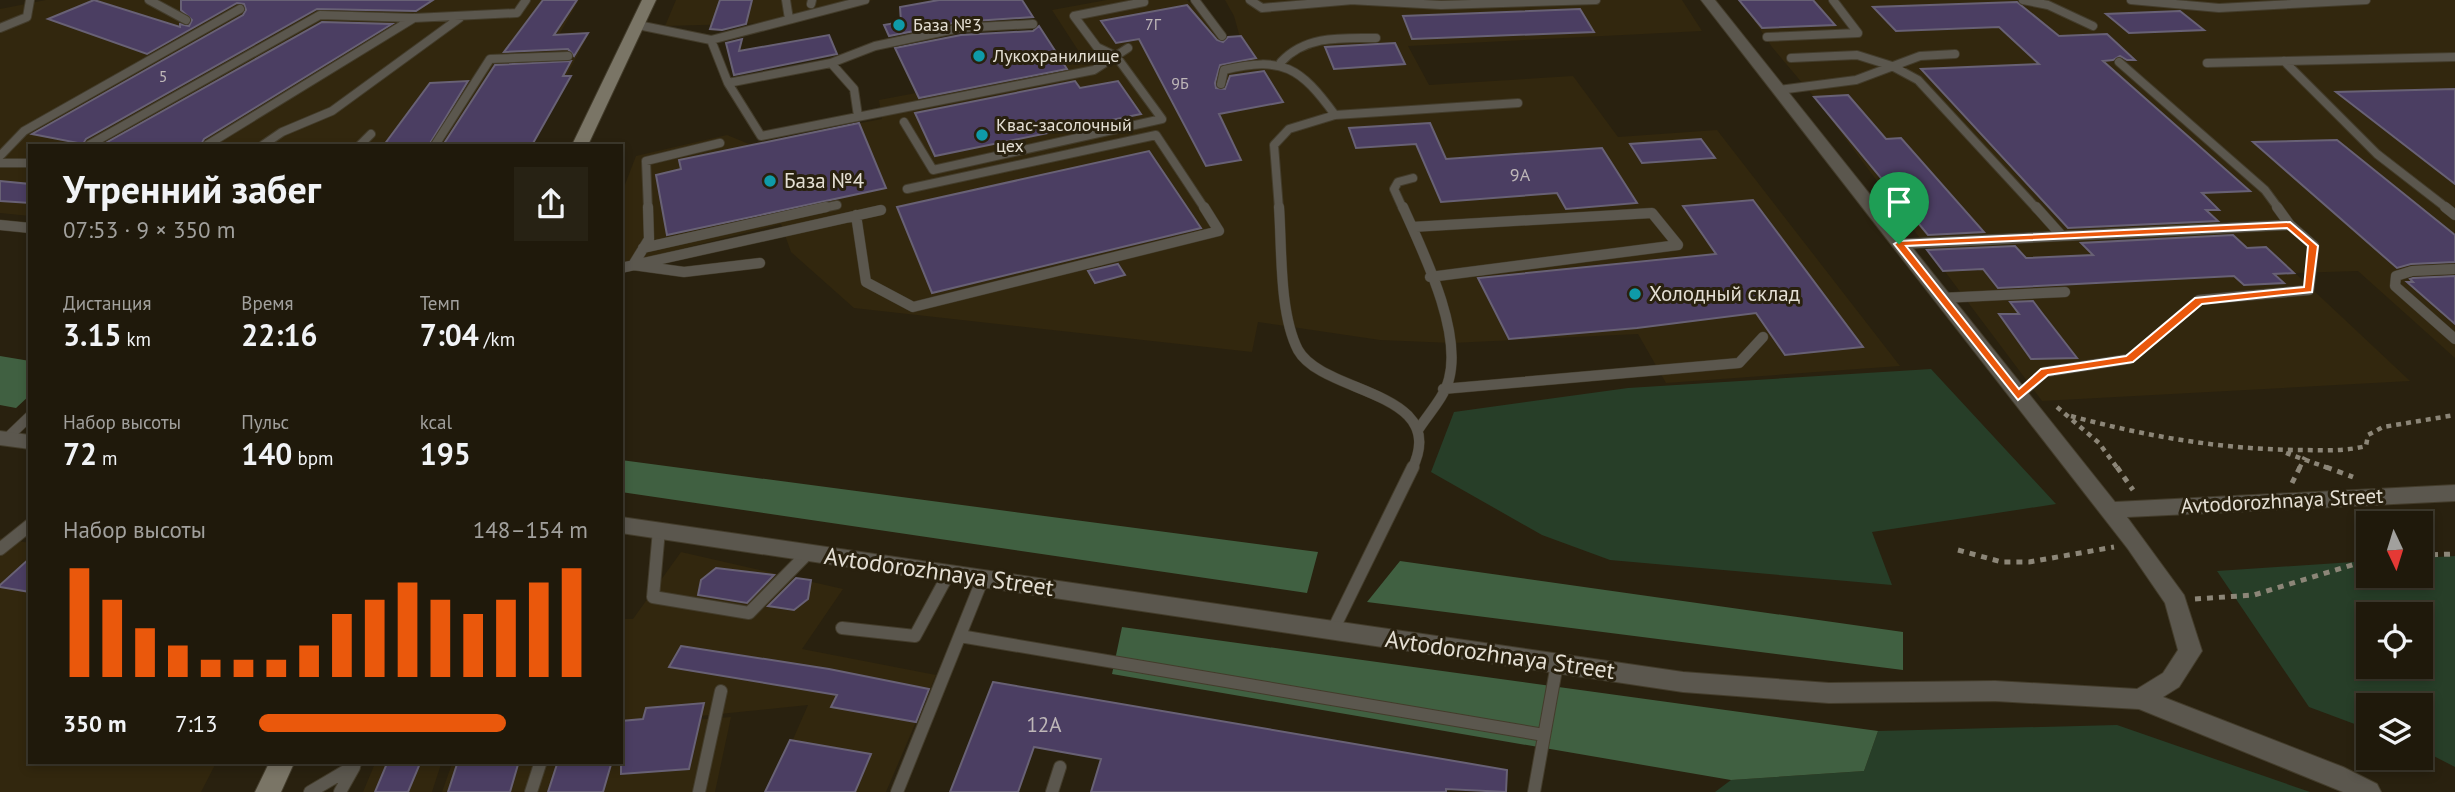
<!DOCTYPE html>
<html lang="ru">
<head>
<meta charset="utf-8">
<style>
	:root { --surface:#1f190b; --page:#272214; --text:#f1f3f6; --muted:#a1a09d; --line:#3c382c; --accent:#ea580c }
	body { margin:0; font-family:"PT Sans",sans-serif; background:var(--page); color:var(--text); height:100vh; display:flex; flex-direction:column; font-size:26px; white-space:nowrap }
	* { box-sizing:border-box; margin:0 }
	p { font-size:23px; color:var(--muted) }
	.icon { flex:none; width:38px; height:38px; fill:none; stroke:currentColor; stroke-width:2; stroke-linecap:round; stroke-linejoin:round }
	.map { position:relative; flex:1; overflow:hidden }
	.side { position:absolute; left:28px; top:144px; width:595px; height:620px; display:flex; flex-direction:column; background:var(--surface); border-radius:0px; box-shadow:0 4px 10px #0003,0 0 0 2px var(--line) }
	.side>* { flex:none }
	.needle { width:46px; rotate:176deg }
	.buttons { position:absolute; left:2356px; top:511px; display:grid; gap:14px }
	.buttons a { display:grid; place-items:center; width:77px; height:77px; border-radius:0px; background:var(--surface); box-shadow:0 4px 10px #0003,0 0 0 2px var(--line); font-size:35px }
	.pin { position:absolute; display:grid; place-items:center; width:60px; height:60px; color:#fff; margin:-72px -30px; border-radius:50% 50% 50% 0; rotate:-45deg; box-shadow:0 0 7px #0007 }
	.pin .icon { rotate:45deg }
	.round { display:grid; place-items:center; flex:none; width:74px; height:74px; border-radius:0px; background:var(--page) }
	.headline { display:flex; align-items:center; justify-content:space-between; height:119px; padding:0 35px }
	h1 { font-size:38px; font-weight:600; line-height:52px }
	.metrics { display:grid; grid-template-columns:repeat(3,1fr); gap:10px; height:119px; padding:7px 35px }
	.metrics div { display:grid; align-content:center }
	.metrics b { font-size:30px; font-weight:600 }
	.metrics small { font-size:19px; font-weight:400 }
	.metrics p { font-size:19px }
	.chart { height:196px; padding:14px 35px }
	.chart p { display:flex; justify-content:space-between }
	.chart svg { width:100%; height:126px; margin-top:7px; stroke:var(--accent); stroke-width:6 }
	ul { padding:0 35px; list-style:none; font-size:23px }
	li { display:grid; grid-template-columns:112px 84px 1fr; align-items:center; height:52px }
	li i { height:18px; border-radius:9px; background:var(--accent) }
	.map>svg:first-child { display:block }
	.built { fill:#32270e }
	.green { fill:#273e28; fill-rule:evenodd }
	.forest { fill:#406041 }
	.building { fill:#4b3e62; stroke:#686175; stroke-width:2 }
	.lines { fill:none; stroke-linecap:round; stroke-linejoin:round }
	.service-far2-casing { stroke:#433c2b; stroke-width:10 }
	.service-far1-casing { stroke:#433c2b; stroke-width:11 }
	.service-casing { stroke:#433c2b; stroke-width:14 }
	.minor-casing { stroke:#433c2b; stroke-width:2 }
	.secondary-casing { stroke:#433c2b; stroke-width:2 }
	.path-far1 { stroke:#8c8678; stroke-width:4.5; stroke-dasharray:5 5; stroke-linecap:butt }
	.path { stroke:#8c8678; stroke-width:5; stroke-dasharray:6 6; stroke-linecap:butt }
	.service-far2 { stroke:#5b574e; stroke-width:8 }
	.service-far1 { stroke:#5b574e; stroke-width:10 }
	.service { stroke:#5b574e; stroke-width:12 }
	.minor { fill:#5b574e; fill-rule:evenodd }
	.secondary { fill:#7a7566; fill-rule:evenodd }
	.route { fill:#ea580c; stroke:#fff; stroke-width:2; fill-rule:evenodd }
	.culture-dot { fill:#0f9aa8; stroke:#29210f; stroke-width:2.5 }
	.labels { text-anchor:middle; stroke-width:6; stroke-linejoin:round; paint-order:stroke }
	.far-number-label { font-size:16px; fill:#beb7b8 }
	.far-poi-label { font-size:18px; fill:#e4dfd4; stroke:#29210f; text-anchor:start }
	.number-label { font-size:18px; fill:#beb7b8 }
	.poi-label { font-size:21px; fill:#e4dfd4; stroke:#29210f; text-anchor:start }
	.street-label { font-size:21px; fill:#e4dfd4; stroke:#29210f }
	.near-number-label { font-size:21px; fill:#beb7b8 }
	.near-street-label { font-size:24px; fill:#e4dfd4; stroke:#29210f }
</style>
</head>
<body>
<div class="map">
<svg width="2455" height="792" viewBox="0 0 2455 792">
	<rect width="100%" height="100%" fill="#29210f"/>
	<!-- built -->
	<path class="built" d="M46 0H579L560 33 590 32 529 145H30V216L0 213V9Z
		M676 0H874L798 13 773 23 665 26Z
		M1107 0H1187L1228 43 1241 41 1234 16 1225 0H1682L1702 31 1408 46 1429 85 1573 76 1618 137 1717 130 1900 366 1666 383 1638 334 1452 343 1380 340 1258 322 1252 352 854 308 791 252 781 224 621 264V195L636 156 727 135 749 144 882 119 879 100 1085 61 1052 10Z
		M1740 0H2455V358L2358 271 2295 273 2410 381 2042 401 1814 97 1772 47Z
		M0 538 30 543V761H217L201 792H0Z
		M681 552 843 589 802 649 936 675 886 792H770L808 705 621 724V619H633Z
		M731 717 715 792H442L453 761H621V726Z
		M376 761H442L432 792H363Z"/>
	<!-- green -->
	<path class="green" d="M1931 369 2056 504 1872 532 1892 585 1610 560 1542 535 1431 472 1454 412 1628 388Z
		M2455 556V767L2420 749V705H2368V729L2309 707 2217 571 2368 561V576H2420V558ZM2368 614H2420V667H2368Z
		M2117 725 2310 792H1715L1731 780 1864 771 1878 731Z"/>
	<!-- forest -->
	<path class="forest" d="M0 356 30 361V395L16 408 0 405Z
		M621 460 1318 552 1307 593 621 492Z
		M1400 561 1903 632V670L1367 602Z
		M1122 627 1878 731 1864 771 1731 780 1112 674Z"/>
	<!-- building -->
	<path class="building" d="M94 0 180 27V24L189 26 192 20 181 10V0H433L416 11 317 9 86 139 83 144 32 134 243 15 246 10 244 4 237 3 147 54 48 19Z
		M543 0H577L554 35 588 33 574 56 568 49 504 52Z
		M720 0H752L746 24 722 30 710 29Z
		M939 0H1022L1033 17 959 22 889 36 884 25 901 22 900 7Z
		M1739 0H1813L1835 25 1762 28Z
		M2017 2 2059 36 2107 34 2135 60H2127L2120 56 2113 60 2103 61 2250 191 2202 193 2219 210H2206L2218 221 2068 228 1921 69 2039 64 1999 27 1896 31 1873 7Z
		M1187 5 1217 40 1223 42 1228 37 1241 36 1256 58 1220 65 1215 83 1216 88 1225 89 1230 76 1264 71 1283 102 1219 114 1241 160 1206 166 1139 39 1116 43 1101 21Z
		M1580 9 1594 32 1412 39 1403 16Z
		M2180 11 2204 30 2129 33 2106 14Z
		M322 22 392 24 204 139 201 145H102Z
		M1039 26 1067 69 919 98 895 48 961 35 1033 31Z
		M829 35 837 54 734 75 726 43 742 39 739 51Z
		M1395 43 1405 64 1334 69 1325 47Z
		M571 61 563 76H571L532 145H443L495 65Z
		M468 81 429 145H384L430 83Z
		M1075 81 1080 88 1118 81 1141 114 935 156 915 113Z
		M2455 89V184L2336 92Z
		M1848 95 1886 139 1901 138 1984 232 1928 235 1814 97Z
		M859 123 886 188 667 235 656 175 681 169 679 160Z
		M1430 123 1446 159 1602 148 1637 203 1566 209 1557 193 1441 202 1416 144 1356 148 1349 128Z
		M1701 139 1715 158 1642 163 1630 144Z
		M2337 140 2455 235V262L2411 264 2397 268 2253 142Z
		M1149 151 1201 228 932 293 897 207Z
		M0 181 30 184V203L0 201Z
		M1753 200 1863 347 1785 355 1756 313 1637 328 1509 339 1478 278 1716 254 1683 206Z
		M2233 235 2247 248 2266 247 2294 273 2274 274 2284 283 2244 285 2234 276 1998 288 1983 269 1943 271 1927 250 2015 246 2026 258 2093 255 2081 243Z
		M1118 264 1125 275 1095 283 1088 271Z
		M2455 276V324L2407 282H2413L2410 279 2413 278Z
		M2033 301 2042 313 2077 358 2031 359 1999 314H2019L2010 302Z
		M30 558V592L0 587V585Z
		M716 568 774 575 747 603 698 595 701 580Z
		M796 578 811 580 808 599 794 610 768 606Z
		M681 646 829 669 929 689 916 722 831 707 837 695 669 667Z
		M993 682 1507 770 1506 792 1446 789V792H1091L1101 759 1034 747 1018 792H950Z
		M704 703 689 769 621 774V721L643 719 646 708Z
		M790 740 871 754 855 792H765Z
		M388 761H421L408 792H375Z
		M458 761H519L510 792H448Z
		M558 761H612L603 792H548Z"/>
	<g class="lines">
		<!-- service-far2 casing -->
		<g class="service-far2-casing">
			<path id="service-far2" d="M149 0 186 20
				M786 0 789 19
				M1195 0 1222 36
				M1250 0 1262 8 1353 0
				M1350 0 1441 5 1596 0
				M2023 0 2048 5 2093 26
				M2131 0 2219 8 2366 0
				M811 4 812 0
				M638 25 711 40 728 83 831 63 875 46 960 28 1033 24
				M0 28 27 17 30 0
				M1767 37 1858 33 1833 0
				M711 40 865 0
				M1791 58 1857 55 1892 66 1918 80 2037 209
				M2284 61 2377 154 2448 209
				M1281 62C1306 35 1342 38 1376 38
				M2119 62 2265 190 2279 209
				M831 63 854 89 858 116
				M2207 63 2455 57
				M728 83 761 136 1094 70 1128 48
				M1221 84 1224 70C1283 56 1300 67 1335 115
				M1779 90 1856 80 1920 56 1955 54
				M904 122 933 170 1162 119 1116 56 1097 47 1074 16 1144 2
				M89 145 320 15 414 18 517 13 526 0
				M207 145 414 18
				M263 145 282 132 332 111 461 17
				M360 145 371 134
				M435 145 490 59 568 56
				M0 156 24 131 240 9
				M0 163H30
				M907 189 1156 135 1205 209
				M648 209 646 161 720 143
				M818 209 837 205
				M1279 209 1274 145 1289 129 1335 115 1518 103
				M1403 209 1394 189 1398 182 1413 178"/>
		</g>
		<!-- service-far1 casing -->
		<g class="service-far1-casing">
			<path id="service-far1" d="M648 207 649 239 633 265 684 272 760 263
				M1279 207C1282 249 1279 313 1298 350 1323 395 1451 390 1412 469
				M1403 207C1423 252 1462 330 1449 379 1444 398 1428 414 1418 430
				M2036 207 2061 235
				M2277 207 2290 225
				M2445 207 2455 215
				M856 215 866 282 913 307 1219 231 1204 207
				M0 225 30 228
				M1412 227 1652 213 1678 245 1430 277
				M1899 244 2290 225 2314 246 2309 290 2199 300 2129 359 2045 372 2018 396
				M643 248 826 207
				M621 268 881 210
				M2455 269 2412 271 2396 276 2395 286 2455 339
				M1942 298 2065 292
				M1443 389 1739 363 1763 337
				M6 439 30 416"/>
		</g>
		<!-- service casing -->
		<g class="service-casing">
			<path id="service" d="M659 530 653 597 749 613 809 552
				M0 549 30 525
				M842 628 915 636 949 573
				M1333 630 1413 467
				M960 636 1544 735
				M310 792 354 766 356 761
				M340 792 354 767
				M531 792 541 761
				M699 792 721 691
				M897 792 983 578
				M1052 792 1060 767
				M1534 792 1557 664"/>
		</g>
		<!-- minor casing -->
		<g class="minor-casing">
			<path id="minor" d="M1701 0H1715L2115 502 2455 485V501L2127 517 2184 595 2202 651 2179 687 2163 697 2343 767 2377 784 2381 792H2343L2139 709 1995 701 1829 703 1683 692 621 533V517L1683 672 1829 683 1995 681 2137 689 2163 673 2178 650 2165 603 2128 549Z
				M0 431 30 435V449L0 445Z"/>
		</g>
		<!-- secondary casing -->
		<g class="secondary-casing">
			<path id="secondary" d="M642 0H656L588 145H572Z
				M270 761H295L281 792H255Z"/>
		</g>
		<!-- path-far1 -->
		<path class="path-far1" d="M2057 407 2099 443 2118 469
			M2071 416C2145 436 2219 449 2296 450 2319 450 2343 452 2366 446L2368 435 2383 427 2455 415
			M2286 453 2331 469
			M2299 469 2305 457"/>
		<!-- path -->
		<path class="path" d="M2117 467 2133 490
			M2326 467 2353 477
			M2292 483 2300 467
			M1958 550 2002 562H2029L2114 547
			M2420 555 2455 554
			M2195 599 2254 595 2368 560"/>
		<!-- service-far2 -->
		<use href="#service-far2" class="service-far2"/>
		<!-- service-far1 -->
		<use href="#service-far1" class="service-far1"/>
		<!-- service -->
		<use href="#service" class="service"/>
		<!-- minor -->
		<use href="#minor" class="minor"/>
		<!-- secondary -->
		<use href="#secondary" class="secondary"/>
	</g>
	<!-- route -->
	<path class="route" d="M2290 222 2318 246 2312 292 2202 304 2133 362 2048 375 2018 400 1894 244 1899 241ZM2287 228 2308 246 2304 287 2195 298 2126 356 2041 369 2019 389 1906 246Z"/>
	<!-- markers -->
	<g class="culture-dot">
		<circle cx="899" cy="25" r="7"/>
		<circle cx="979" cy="56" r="7"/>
		<circle cx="982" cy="135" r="7"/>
		<circle cx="770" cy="181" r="7"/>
		<circle cx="1635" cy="294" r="7"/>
	</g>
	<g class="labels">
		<!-- far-number labels -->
		<g class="far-number-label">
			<text x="1153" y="30">7Г</text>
			<text x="163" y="82">5</text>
			<text x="1180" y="89">9Б</text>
		</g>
		<!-- far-poi labels -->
		<g class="far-poi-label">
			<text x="913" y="31">База №3</text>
			<text x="993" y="62">Лукохранилище</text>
			<text x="996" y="131">Квас-засолочный<tspan x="996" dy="21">цех</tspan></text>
		</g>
		<!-- number labels -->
		<g class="number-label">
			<text x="1520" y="181">9А</text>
		</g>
		<!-- poi labels -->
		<g class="poi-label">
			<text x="784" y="188">База №4</text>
			<text x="1649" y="301">Холодный склад</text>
		</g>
		<!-- street labels -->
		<g class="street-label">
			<text transform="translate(2282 501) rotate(-3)" y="7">Avtodorozhnaya Street</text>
		</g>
		<!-- near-number labels -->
		<g class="near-number-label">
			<text x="1044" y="732">12А</text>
		</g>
		<!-- near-street labels -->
		<g class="near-street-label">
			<text transform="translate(939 572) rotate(8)" y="8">Avtodorozhnaya Street</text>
			<text transform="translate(1500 655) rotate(8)" y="8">Avtodorozhnaya Street</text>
		</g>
	</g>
</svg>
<div class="buttons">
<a><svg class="needle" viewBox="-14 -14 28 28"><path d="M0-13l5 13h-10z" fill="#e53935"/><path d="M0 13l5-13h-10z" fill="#a1a09d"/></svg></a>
<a><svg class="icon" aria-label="locate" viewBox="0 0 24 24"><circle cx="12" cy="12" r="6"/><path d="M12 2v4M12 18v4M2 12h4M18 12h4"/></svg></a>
<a><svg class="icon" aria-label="layers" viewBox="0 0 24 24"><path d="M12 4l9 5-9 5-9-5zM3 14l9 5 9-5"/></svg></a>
</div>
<div class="pin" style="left:1899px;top:244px;background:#1e9e55"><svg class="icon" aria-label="arrive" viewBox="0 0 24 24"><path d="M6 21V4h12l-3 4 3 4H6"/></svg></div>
<section class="side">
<div class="headline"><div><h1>Утренний забег</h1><p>07:53 · 9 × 350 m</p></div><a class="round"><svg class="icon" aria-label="share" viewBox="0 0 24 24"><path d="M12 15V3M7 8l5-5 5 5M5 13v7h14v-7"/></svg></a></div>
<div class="metrics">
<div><p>Дистанция</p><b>3.15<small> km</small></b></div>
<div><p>Время</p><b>22:16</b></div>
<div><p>Темп</p><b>7:04<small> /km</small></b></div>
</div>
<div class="metrics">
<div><p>Набор высоты</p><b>72<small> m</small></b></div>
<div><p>Пульс</p><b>140<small> bpm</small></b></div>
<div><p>kcal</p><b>195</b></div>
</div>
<div class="chart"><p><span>Набор высоты</span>148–154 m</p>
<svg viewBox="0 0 160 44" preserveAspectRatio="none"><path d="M5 44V6M15 44V17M25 44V27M35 44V33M45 44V38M55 44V38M65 44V38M75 44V33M85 44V22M95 44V17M105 44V11M115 44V17M125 44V22M135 44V17M145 44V11M155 44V6"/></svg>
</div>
<ul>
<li><b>350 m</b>7:13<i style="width:75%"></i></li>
</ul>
</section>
</div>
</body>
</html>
